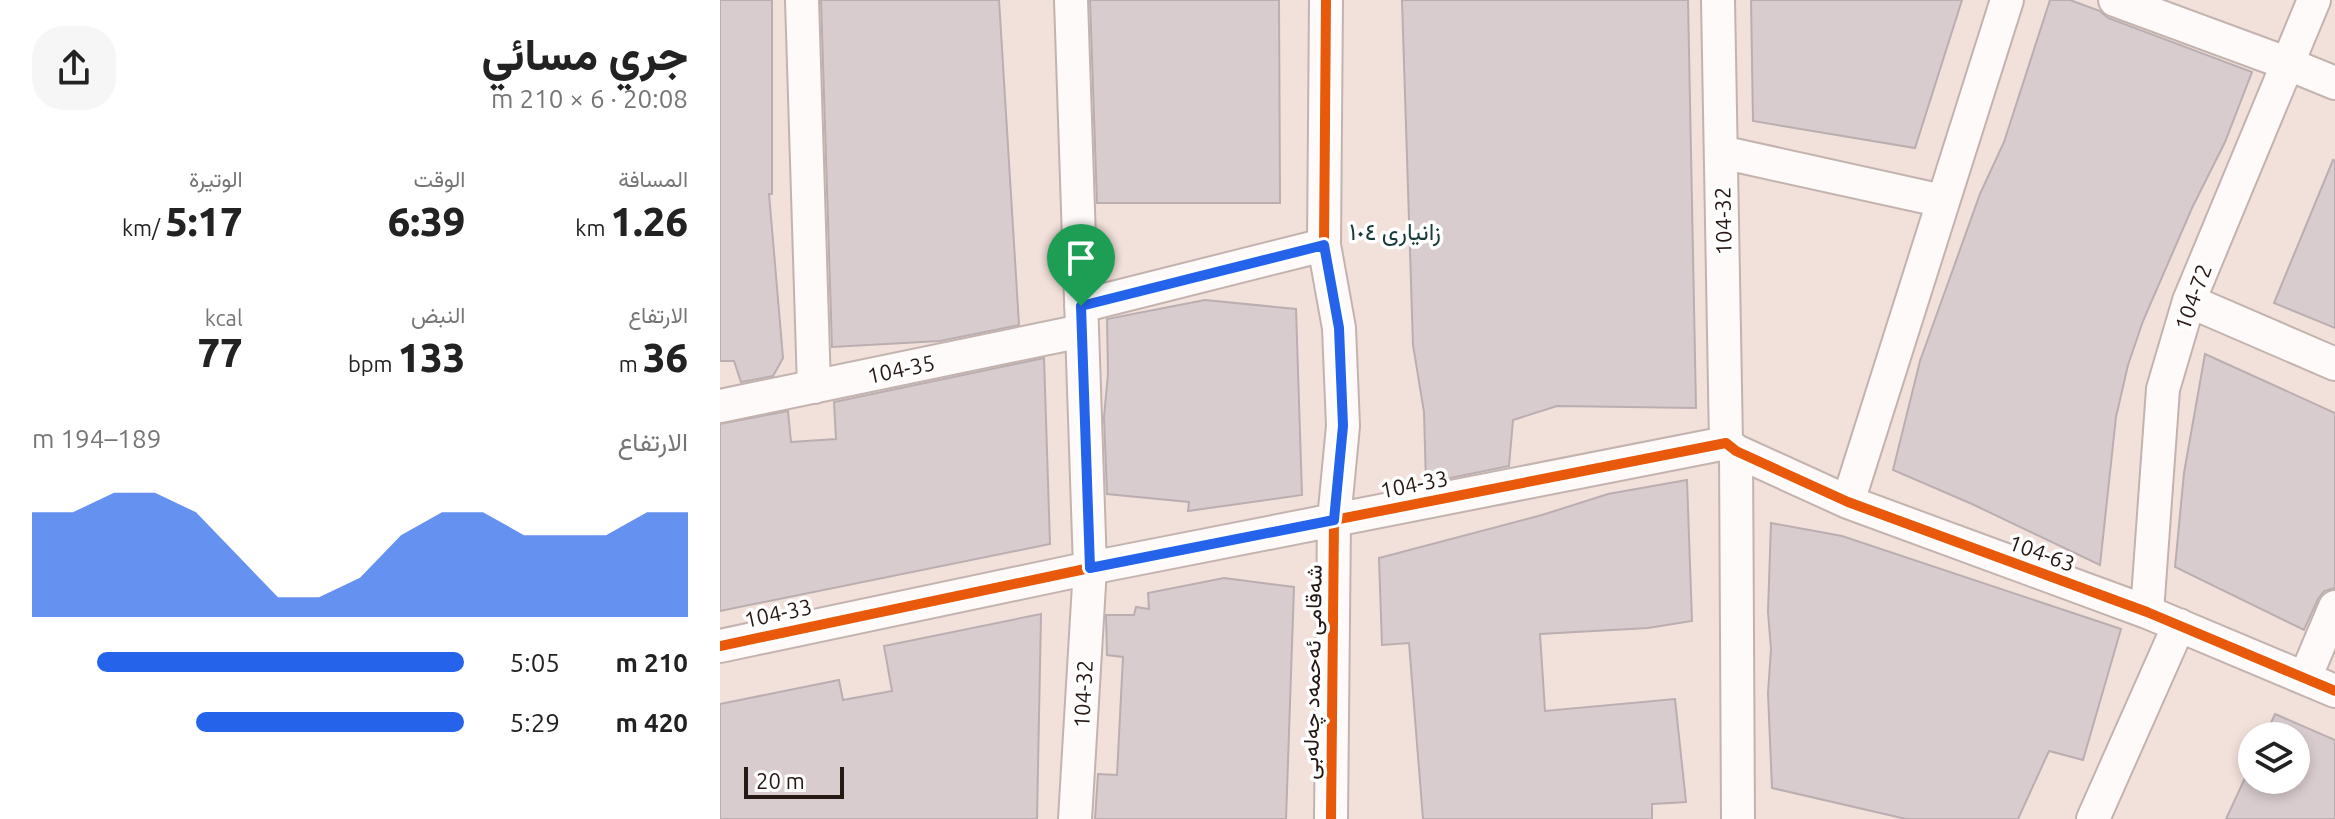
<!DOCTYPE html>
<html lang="ar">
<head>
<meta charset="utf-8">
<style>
	:root { --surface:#fff; --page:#f6f6f6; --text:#222; --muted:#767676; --accent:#2563eb }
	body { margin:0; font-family:Ubuntu,Vazirmatn,sans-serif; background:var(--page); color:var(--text); direction:rtl; height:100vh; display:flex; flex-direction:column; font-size:30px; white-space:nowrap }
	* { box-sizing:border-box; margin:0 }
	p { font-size:26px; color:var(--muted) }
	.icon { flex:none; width:44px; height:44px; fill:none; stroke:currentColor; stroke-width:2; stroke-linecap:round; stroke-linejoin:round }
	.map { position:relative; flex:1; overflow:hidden; direction:ltr }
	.sheet { display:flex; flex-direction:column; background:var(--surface); width:720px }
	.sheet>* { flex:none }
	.tools { position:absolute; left:1518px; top:722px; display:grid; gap:16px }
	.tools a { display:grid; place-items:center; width:72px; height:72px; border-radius:50%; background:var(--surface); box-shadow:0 4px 12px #0003; font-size:40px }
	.scale { position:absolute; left:24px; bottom:20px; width:100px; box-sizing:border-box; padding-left:8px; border:4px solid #261813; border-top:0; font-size:22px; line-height:28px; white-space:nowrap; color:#261813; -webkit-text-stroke:6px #fff; paint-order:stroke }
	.pin { position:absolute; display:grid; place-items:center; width:68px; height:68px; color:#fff; margin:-82px -34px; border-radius:50% 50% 50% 0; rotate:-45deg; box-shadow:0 0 8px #0007 }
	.pin .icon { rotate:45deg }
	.round { display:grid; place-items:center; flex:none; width:84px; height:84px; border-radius:32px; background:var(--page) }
	.headline { display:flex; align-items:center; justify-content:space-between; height:136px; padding:0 32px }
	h1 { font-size:44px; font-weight:800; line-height:60px }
	.metrics { display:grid; grid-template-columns:repeat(3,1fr); gap:12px; height:136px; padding:8px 32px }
	.metrics div { display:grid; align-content:center }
	.metrics b { font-size:40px; font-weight:800 }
	.metrics small { font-size:22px; font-weight:400 }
	.metrics p { font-size:22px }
	.chart { height:224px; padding:16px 32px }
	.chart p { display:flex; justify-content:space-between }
	.chart svg { width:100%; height:144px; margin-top:8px; fill:var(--accent); opacity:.7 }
	ul { padding:0 32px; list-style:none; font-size:26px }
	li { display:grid; grid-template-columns:128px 96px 1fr; align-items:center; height:60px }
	li i { height:20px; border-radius:10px; background:var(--accent) }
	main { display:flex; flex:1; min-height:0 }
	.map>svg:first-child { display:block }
	.building { fill:#d9ccce; stroke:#baaeb1; stroke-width:2 }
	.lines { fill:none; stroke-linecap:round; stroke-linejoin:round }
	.minor-casing { stroke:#c3b3ae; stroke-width:36 }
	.minor { stroke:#fdfaf9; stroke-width:32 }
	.cycleway-casing { stroke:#fff; stroke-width:15 }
	.cycleway { stroke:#e8590c; stroke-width:10 }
	.route-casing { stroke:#fff; stroke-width:16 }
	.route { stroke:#2563eb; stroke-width:10 }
	.labels { text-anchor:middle; stroke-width:7; stroke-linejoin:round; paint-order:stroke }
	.street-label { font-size:22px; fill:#261813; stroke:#fff }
	.neighbourhood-label { font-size:24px; fill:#173a39; stroke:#fff }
</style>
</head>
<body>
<main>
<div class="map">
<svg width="1615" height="819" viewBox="0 0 1615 819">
	<rect width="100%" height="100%" fill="#f2e0da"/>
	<!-- building -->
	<path class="building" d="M0 0H52V194H49L63 358 53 376 21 382 14 361H0Z
		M101 0H279L299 325 220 341 112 347Z
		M370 0H559L560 203H377Z
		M682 0H968L976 408 837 406 793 420 789 466 706 483 704 412 693 345Z
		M1031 0H1242L1195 148 1033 121Z
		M1330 0H1350L1380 11 1388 18 1532 72 1505 142 1472 208 1423 321 1408 365 1396 417 1380 565 1252 504 1173 470 1200 361 1260 194 1284 142Z
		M1613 160 1615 161V328L1554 303Z
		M485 300 576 309 582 495 468 511 469 502 387 494 384 417 388 374 387 319Z
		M1485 354 1615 413V588L1604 591 1598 599 1584 630 1455 567 1464 473Z
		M324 358 330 544 0 611V424L68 411 71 442 116 439 114 402Z
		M967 480 972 621 928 628 820 634 825 711 955 699 966 802 932 804V819H703L689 643 662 645 659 558 822 515 888 494Z
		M1051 523 1122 536 1401 629 1363 760 1329 751 1298 819H1186L1052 788 1048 693 1051 649 1048 612Z
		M504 578 574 587 566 819H375L378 774 397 775 403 657 387 655 386 615H414L416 607 429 609 428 593Z
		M321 614 317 819H0V704L119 680 123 700 172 691 164 646Z
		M1555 714 1615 740V819H1506L1532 763V780H1576V736H1545Z"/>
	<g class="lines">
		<!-- minor casing -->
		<g class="minor-casing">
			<path id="minor" d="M82 0 94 387
				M351 0 370 568 355 819
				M606 0 604 245 619 328 623 426 614 520 611 819
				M998 0 1006 443
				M1395 0 1566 63 1615 83
				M1001 152 1223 201
				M1469 301 1615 364
				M361 306 604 245
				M0 406 362 331
				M1016 451 1018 819
				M1128 502 1287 0
				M1427 612 1443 389 1469 301 1594 0
				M0 646 370 568 1006 443 1016 451 1128 502 1427 612 1615 691
				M1585 678 1615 607
				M1373 819 1459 625"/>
		</g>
		<!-- minor -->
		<use href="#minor" class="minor"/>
		<!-- cycleway casing -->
		<g class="cycleway-casing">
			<path id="cycleway" d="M606 0 604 245 619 328 623 426 614 520 611 819
				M0 646 370 568 1006 443 1016 451 1128 502 1427 612 1615 691"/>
		</g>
		<!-- cycleway -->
		<use href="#cycleway" class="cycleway"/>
	</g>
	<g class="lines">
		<!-- route casing -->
		<g class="route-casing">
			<path id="route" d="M604 245 619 328 623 426 614 520 370 568 361 306Z"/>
		</g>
		<!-- route -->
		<use href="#route" class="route"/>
	</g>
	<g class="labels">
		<!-- street labels -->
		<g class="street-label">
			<text transform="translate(1003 221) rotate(-91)" y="8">104-32</text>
			<text transform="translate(1473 297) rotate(-70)" y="8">104-72</text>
			<text transform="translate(181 369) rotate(-12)" y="8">104-35</text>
			<text transform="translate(694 484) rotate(-11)" y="8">104-33</text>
			<text transform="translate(1322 553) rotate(20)" y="8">104-63</text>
			<text transform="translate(58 613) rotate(-12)" y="8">104-33</text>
			<text transform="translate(592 672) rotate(-89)" y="8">شەقامی ئەحمەد چەلەبی</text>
			<text transform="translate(363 694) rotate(-87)" y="8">104-32</text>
		</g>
		<!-- neighbourhood labels -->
		<g class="neighbourhood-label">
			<text x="675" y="240">زانیاری ١٠٤</text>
		</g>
	</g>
</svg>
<div class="tools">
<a><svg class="icon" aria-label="layers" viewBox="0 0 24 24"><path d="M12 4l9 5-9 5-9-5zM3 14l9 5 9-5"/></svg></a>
</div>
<div class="scale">20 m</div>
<div class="pin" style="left:361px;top:306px;background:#1e9e55"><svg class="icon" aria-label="arrive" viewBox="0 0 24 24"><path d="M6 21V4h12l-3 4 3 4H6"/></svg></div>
</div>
<section class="sheet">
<div class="headline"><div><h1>جري مسائي</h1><p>20:08 · 6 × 210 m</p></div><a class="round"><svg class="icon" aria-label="share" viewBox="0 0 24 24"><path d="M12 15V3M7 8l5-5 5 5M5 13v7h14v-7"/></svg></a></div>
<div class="metrics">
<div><p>المسافة</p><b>1.26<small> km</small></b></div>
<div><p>الوقت</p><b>6:39</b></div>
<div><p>الوتيرة</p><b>5:17<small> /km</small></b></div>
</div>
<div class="metrics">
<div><p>الارتفاع</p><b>36<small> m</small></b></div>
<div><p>النبض</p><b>133<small> bpm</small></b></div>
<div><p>kcal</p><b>77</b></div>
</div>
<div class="chart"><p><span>الارتفاع</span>189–194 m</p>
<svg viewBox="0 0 160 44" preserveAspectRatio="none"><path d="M0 44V12L10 12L20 6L30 6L40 12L50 25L60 38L70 38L80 32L90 19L100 12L110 12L120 19L130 19L140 19L150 12L160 12V44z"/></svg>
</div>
<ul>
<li><b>210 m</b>5:05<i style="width:85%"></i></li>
<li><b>420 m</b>5:29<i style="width:62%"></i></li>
</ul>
</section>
</main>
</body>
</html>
